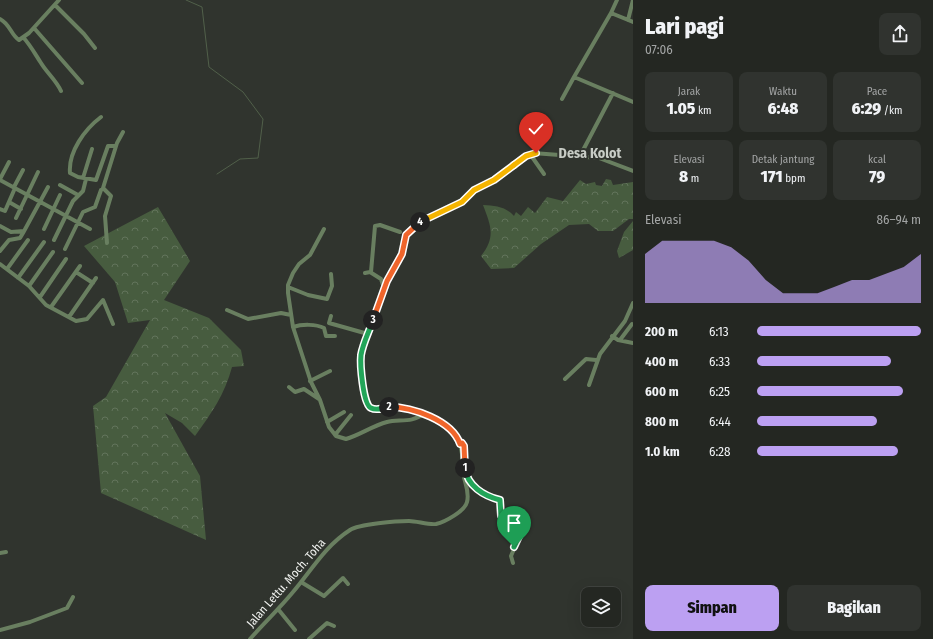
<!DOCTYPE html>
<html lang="id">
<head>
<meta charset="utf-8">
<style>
	:root { --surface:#242722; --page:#30332f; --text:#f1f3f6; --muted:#a3a5a5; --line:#414440; --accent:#bca0f2 }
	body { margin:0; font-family:"Fira Sans Condensed",sans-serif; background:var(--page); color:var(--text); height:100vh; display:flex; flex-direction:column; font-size:15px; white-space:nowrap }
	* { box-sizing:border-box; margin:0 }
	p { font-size:13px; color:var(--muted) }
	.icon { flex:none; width:22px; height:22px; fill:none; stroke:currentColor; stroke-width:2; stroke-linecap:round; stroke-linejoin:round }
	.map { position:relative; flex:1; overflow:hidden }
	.drawer { display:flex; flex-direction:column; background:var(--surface); width:300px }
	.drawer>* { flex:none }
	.controls { position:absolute; left:581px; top:587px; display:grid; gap:8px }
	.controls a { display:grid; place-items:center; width:40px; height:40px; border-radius:8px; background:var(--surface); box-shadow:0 4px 16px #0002,0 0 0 1px var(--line); font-size:20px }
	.pin { position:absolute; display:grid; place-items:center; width:34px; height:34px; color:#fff; margin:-41px -17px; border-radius:50% 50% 50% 0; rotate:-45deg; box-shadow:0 0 4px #0007 }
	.pin .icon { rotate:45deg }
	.km { position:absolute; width:20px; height:20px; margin:-10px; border-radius:50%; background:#222; color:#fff; font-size:11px; line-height:20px; text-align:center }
	.round { display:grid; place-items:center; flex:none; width:42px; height:42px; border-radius:8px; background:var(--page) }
	.head { display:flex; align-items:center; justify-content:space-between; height:68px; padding:0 12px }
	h1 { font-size:22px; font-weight:800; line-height:30px }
	.figures { display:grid; grid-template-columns:repeat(3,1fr); gap:6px; height:68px; padding:4px 12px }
	.figures div { display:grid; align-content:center; border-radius:8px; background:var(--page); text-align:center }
	.figures b { font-size:17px; font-weight:800 }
	.figures small { font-size:11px; font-weight:400 }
	.figures p { font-size:11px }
	.chart { height:112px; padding:8px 12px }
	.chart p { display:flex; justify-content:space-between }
	.chart svg { width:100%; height:72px; margin-top:4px; fill:var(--accent); opacity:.7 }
	.action { display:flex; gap:8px; margin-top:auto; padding:8px 12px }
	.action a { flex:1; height:46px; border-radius:8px; background:var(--accent); color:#111; font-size:16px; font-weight:800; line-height:46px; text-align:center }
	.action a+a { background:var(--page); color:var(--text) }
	ul { padding:0 12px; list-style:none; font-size:13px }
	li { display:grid; grid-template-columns:64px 48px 1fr; align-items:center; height:30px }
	li i { height:10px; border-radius:5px; background:var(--accent) }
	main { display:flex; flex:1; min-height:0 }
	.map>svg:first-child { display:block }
	.forest { fill:url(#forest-crowns) }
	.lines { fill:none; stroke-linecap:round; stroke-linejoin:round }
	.stream { stroke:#51604a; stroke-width:1 }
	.street { stroke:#697f60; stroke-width:4 }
	.split-1-casing { stroke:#fff; stroke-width:8 }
	.split-2-casing { stroke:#fff; stroke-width:8 }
	.split-3-casing { stroke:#fff; stroke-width:8 }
	.split-4-casing { stroke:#fff; stroke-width:8 }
	.split-5-casing { stroke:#fff; stroke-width:8 }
	.split-6-casing { stroke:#fff; stroke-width:8 }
	.split-1 { stroke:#22a559; stroke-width:5 }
	.split-2 { stroke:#f0652b; stroke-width:5 }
	.split-3 { stroke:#22a559; stroke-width:5 }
	.split-4 { stroke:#f0652b; stroke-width:5 }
	.split-5 { stroke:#f5b400; stroke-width:5 }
	.split-6 { stroke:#f5b400; stroke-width:5 }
	.labels { text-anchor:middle; stroke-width:4; stroke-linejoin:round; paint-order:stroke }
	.street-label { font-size:12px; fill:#f0f2ef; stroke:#30342e }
	.quarter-label { font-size:14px; font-weight:bold; fill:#c8cdc6; stroke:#30342e }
</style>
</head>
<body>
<main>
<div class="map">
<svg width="633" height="639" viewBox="0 0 633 639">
	<defs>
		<pattern id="forest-crowns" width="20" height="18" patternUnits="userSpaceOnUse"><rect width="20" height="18" fill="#475c3f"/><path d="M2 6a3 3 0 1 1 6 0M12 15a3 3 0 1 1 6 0" fill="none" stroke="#62745b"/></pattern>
	</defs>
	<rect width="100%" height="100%" fill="#30342e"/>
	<!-- forest -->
	<path class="forest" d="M606 179 611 180 613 185 633 182V219H629L613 231H598L589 224 569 225 541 244 514 268 491 269 481 256C496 237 491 226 483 205 495 206 505 206 514 216L516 212 521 216 528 207 535 213 547 197 563 201 580 180 586 184 595 182 596 185 602 186Z
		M158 207 190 261 164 300 209 318 241 350 244 366 232 367C225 394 211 414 195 436L182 423 165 413 200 476 206 540 101 493 93 406 106 397 150 320 128 323 115 282 84 246Z
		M633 221V250L619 258 617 251 624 232Z"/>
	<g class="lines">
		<!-- stream -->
		<path class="stream" d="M186 0 202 7 209 67 243 92 263 119 258 158 240 159 217 174"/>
		<!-- street -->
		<path class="street" d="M617 0 611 13 633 22
			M55 5 84 34 95 48
			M0 19C10 24 11 35 19 40L29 33 59 0
			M628 20 633 0
			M34 28 82 83
			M23 37C31 46 35 54 41 63 47 73 56 80 61 91
			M574 77 611 13
			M562 99 574 77 633 102
			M101 117C85 129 68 152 70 173L78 177 96 180 108 146H116
			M530 154 544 174
			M580 156 613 93
			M83 178 92 149
			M0 179 9 162
			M0 180 90 229
			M60 185 78 195
			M14 187 23 170
			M9 202 21 209
			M0 209 5 211 15 188
			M16 218 38 172
			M0 226 11 232 24 231
			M44 229 60 195
			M324 229 310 255 299 264 293 273 288 285V293L293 327 311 382 320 400 329 427 336 436 346 439C360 435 372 426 387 422 398 419 413 423 423 414
			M54 240 73 201 83 191 86 179
			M107 243 105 216 111 196 103 188 117 143 123 132
			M65 249 83 212 95 207 101 190
			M0 251 9 240 20 238 23 233 48 187
			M0 264 29 286 46 305 76 321 87 319 103 300 113 324
			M7 269 28 240
			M76 272 93 283
			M371 272 375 226 380 225 400 232
			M365 273 370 272 381 279 384 288
			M18 278 44 242
			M29 286 53 252
			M288 287 308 295 327 299 332 286 331 274
			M40 297 66 259
			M51 307 80 266
			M227 310 248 319 281 313 291 315
			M331 316 329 323 368 334
			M69 317 96 278
			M293 327C302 324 316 324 324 328L326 336H335
			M612 336 618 340 633 343
			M620 340 632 324
			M565 379 586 359 596 360
			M310 381 330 371
			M589 385 600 354 625 321 633 303
			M289 387 295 392 304 389 319 399
			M327 422 344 412
			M335 435 351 415
			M460 444 462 443 464 454
			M465 469C468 487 484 496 500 500L501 516 507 523 522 530 511 556 513 563
			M0 553 6 552
			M301 582 324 596 343 578 348 584
			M278 609 295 630
			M0 630 30 622 67 608 73 597
			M250 639C264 623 279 609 293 592 311 571 325 546 350 530 359 524 397 521 409 521 417 521 428 525 436 524 445 522 465 511 467 502 470 491 464 482 463 472 462 466 462 460 462 454 459 424 421 410 395 407 387 407 376 413 369 407 361 400 360 358 363 348L387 281 403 254 406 235 416 225 454 206 474 190 494 180 518 161 533 153 599 158 633 171
			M309 639 327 623 334 626"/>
	</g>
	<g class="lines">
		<!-- split-1 casing -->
		<g class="split-1-casing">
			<path id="split-1" d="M465 468C467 486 484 496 500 500L501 516 507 523 522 530 514 547"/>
		</g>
		<!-- split-2 casing -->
		<g class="split-2-casing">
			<path id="split-2" d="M389 407C412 407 452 420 460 444L462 443 464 446 465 468"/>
		</g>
		<!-- split-3 casing -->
		<g class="split-3-casing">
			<path id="split-3" d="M373 320C369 332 363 343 361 355 360 364 363 405 371 408 377 411 383 408 389 407"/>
		</g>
		<!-- split-4 casing -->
		<g class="split-4-casing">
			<path id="split-4" d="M373 320 387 281 402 254 406 235 420 222"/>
		</g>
		<!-- split-5 casing -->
		<g class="split-5-casing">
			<path id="split-5" d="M420 222 462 202 474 190 494 180 514 165"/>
		</g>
		<!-- split-6 casing -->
		<g class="split-6-casing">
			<path id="split-6" d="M514 165 526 156 536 153"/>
		</g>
		<!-- split-1 -->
		<use href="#split-1" class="split-1"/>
		<!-- split-2 -->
		<use href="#split-2" class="split-2"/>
		<!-- split-3 -->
		<use href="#split-3" class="split-3"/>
		<!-- split-4 -->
		<use href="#split-4" class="split-4"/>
		<!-- split-5 -->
		<use href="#split-5" class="split-5"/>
		<!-- split-6 -->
		<use href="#split-6" class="split-6"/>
	</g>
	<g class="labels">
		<!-- street labels -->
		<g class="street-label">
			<text transform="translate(286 583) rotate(-49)" y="4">Jalan Lettu. Moch. Toha</text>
		</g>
		<!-- quarter labels -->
		<g class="quarter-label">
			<text x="590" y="158">Desa Kolot</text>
		</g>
	</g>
</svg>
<div class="controls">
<a><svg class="icon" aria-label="layers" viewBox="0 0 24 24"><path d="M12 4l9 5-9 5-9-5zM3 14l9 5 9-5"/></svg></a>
</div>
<div class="pin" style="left:514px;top:547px;background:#1e9e55"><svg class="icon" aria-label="arrive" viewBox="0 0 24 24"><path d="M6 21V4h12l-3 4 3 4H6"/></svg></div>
<div class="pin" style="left:536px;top:153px;background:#d93025"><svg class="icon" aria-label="check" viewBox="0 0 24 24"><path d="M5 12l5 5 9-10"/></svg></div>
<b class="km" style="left:465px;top:468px">1</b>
<b class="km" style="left:389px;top:407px">2</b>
<b class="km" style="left:373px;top:320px">3</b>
<b class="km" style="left:420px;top:222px">4</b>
</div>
<section class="drawer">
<div class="head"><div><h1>Lari pagi</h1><p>07:06</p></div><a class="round"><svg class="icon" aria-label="share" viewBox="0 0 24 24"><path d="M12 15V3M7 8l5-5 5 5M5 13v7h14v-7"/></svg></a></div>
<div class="figures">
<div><p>Jarak</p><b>1.05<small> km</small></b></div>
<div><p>Waktu</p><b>6:48</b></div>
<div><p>Pace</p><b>6:29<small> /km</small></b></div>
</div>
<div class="figures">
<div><p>Elevasi</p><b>8<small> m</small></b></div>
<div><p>Detak jantung</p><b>171<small> bpm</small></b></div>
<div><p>kcal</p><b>79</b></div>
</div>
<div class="chart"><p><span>Elevasi</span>86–94 m</p>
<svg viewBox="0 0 160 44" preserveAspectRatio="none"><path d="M0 44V14L10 6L20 6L30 6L40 6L50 10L60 18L70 30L80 38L90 38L100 38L110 34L120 30L130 30L140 26L150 22L160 14V44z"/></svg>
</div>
<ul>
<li><b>200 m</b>6:13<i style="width:100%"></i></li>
<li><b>400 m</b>6:33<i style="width:82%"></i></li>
<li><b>600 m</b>6:25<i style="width:89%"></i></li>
<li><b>800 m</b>6:44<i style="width:73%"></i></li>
<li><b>1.0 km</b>6:28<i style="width:86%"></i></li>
</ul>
<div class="action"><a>Simpan</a><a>Bagikan</a></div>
</section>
</main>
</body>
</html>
